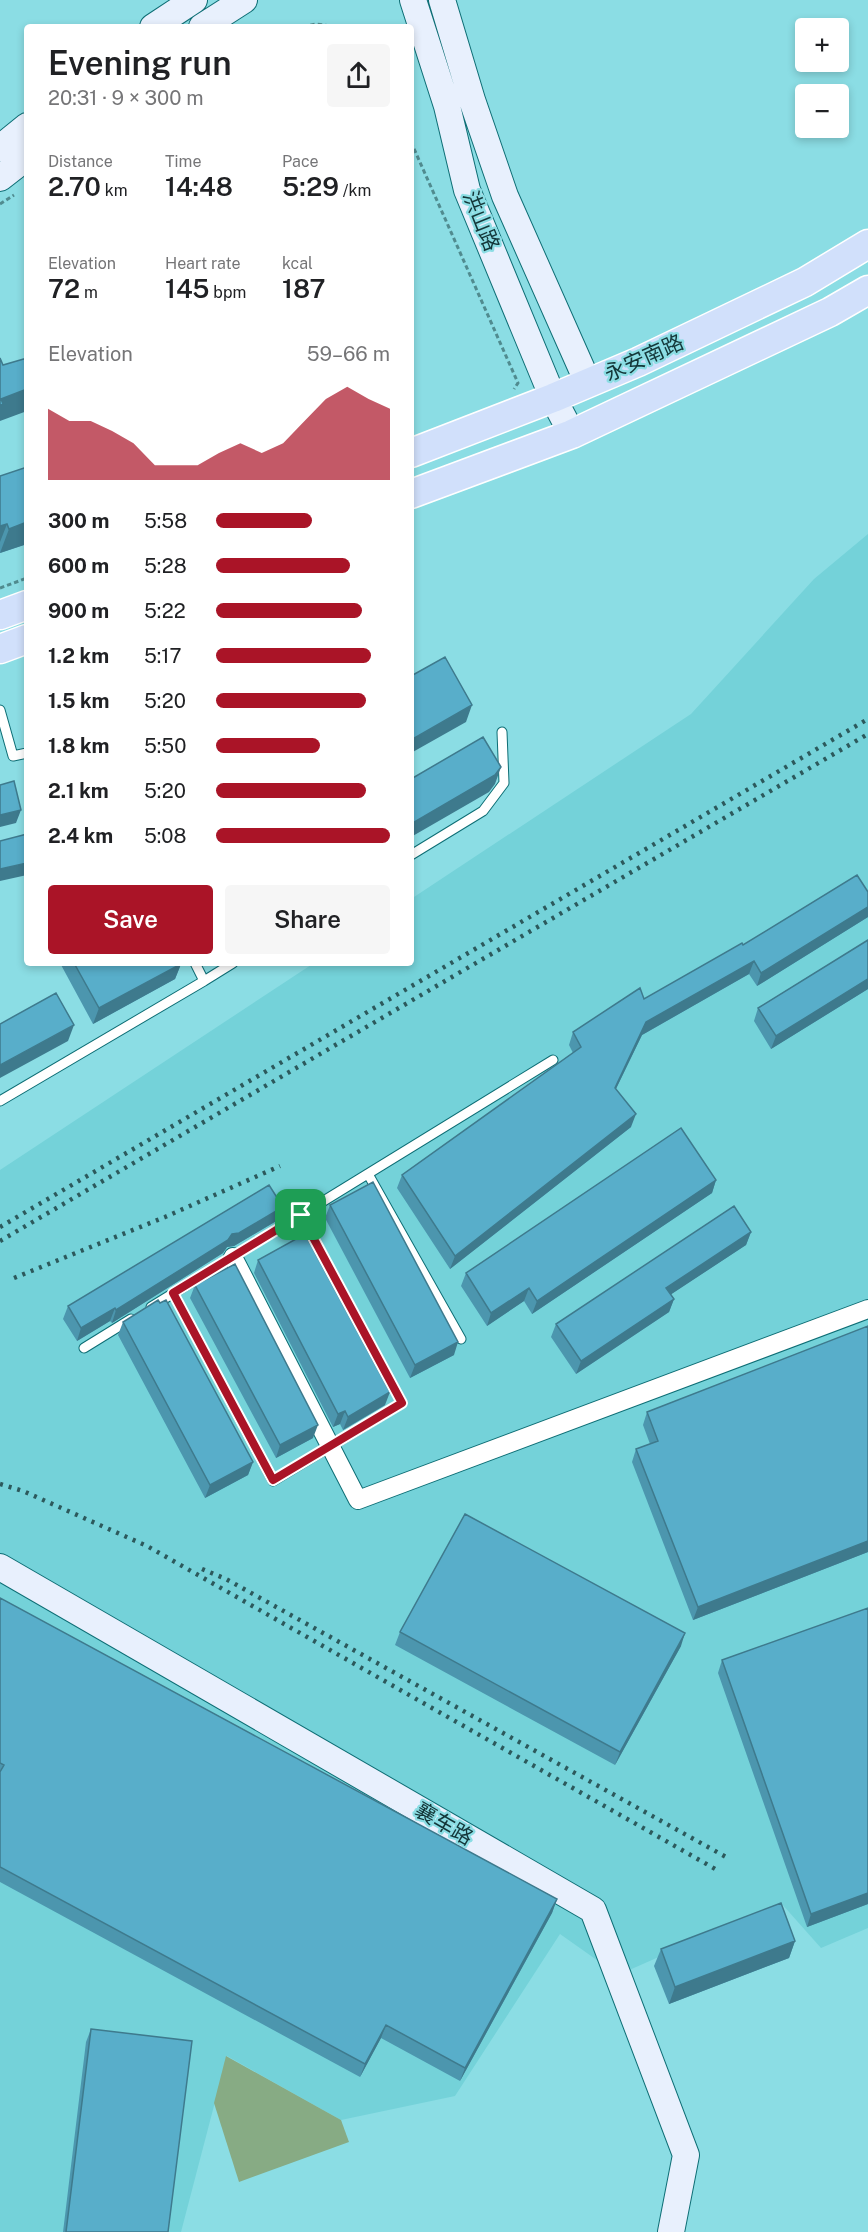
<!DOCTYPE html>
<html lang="en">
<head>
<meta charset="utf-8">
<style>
	:root { --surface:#fff; --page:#f6f6f6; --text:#202124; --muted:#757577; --accent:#aa1427 }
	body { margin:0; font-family:"Public Sans","Noto Sans SC",sans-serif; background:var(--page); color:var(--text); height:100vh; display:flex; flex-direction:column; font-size:22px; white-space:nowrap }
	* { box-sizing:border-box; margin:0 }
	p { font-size:20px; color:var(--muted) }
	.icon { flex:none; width:33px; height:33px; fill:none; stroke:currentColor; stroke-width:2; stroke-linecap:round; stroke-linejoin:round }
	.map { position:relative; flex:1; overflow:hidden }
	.details { position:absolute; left:24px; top:24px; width:390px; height:942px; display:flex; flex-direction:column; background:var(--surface); border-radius:6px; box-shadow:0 3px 9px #0003 }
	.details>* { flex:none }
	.fabs { position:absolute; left:795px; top:18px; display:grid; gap:12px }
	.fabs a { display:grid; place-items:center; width:54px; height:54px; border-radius:6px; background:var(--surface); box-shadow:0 3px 9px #0003; font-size:30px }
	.pin { position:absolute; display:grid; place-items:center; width:51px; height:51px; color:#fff; margin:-26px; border-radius:12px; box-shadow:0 3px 9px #0006 }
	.round { display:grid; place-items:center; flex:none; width:63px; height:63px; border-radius:6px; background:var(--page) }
	.headline { display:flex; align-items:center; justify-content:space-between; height:102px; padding:0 24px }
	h1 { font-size:33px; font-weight:600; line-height:45px }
	.stats { display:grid; grid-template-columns:repeat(3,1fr); gap:9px; height:102px; padding:6px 24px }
	.stats div { display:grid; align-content:center }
	.stats b { font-size:26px; font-weight:600 }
	.stats small { font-size:16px; font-weight:400 }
	.stats p { font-size:16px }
	.chart { height:168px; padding:12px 24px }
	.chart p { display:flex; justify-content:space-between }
	.chart svg { width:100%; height:108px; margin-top:6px; fill:var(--accent); opacity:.7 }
	.cta { display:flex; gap:12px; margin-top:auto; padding:12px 24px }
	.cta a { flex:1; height:69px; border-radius:6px; background:var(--accent); color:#fff; font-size:24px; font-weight:600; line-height:69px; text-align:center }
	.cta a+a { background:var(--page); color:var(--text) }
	ul { padding:0 24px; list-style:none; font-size:20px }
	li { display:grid; grid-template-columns:96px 72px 1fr; align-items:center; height:45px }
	li i { height:15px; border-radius:8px; background:var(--accent) }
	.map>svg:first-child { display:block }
	.built { fill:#74d2d9 }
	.green { fill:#87ab84 }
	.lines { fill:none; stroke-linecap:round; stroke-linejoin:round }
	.lane-casing { stroke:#0e6e75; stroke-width:11 }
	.street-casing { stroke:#0e6e75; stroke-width:20 }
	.secondary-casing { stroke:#0e6e75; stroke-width:28 }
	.primary-casing { stroke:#fff; stroke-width:31 }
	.path { stroke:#508b8f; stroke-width:3; stroke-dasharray:4.5 3; stroke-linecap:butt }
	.lane { stroke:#fff; stroke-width:9 }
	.street { stroke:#fff; stroke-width:18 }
	.secondary { stroke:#e8f0fd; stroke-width:26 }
	.primary { stroke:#d1e0fb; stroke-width:28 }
	.rail { stroke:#2c595c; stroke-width:4.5; stroke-dasharray:3 6; stroke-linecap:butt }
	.wall { fill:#4c96ae }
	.shaded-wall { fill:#3e7a8d }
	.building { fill:#58aeca; stroke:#3e7a8d; stroke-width:1.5 }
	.route-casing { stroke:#fff; stroke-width:12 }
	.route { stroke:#aa1427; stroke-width:8 }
	.labels { text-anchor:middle; stroke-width:4.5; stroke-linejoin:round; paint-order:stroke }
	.street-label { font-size:21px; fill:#143739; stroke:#8bdde4 }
</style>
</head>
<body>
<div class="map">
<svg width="868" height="2232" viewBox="0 0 868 2232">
	<rect width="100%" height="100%" fill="#8bdde4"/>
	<!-- built -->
	<path class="built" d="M868 534V1928L821 1948 781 1903 618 1975 560 1934 455 2096 341 2120 227 2056 181 2232H0V1170L314 963H411V899L691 714 814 579Z"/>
	<!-- green -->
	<path class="green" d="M226 2056 341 2120 349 2142 239 2182 214 2103Z"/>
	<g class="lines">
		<!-- lane casing -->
		<g class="lane-casing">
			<path id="lane" d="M0 710 13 756 27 753
				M411 855 483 811 504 783 502 732
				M204 981 233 963
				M0 1101 204 981 195 963
				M368 1174 461 1339
				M173 1293 273 1481 402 1403 301 1215
				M151 1307 553 1060
				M84 1348 131 1319"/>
		</g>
		<!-- street casing -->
		<g class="street-casing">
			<path id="street" d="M233 1257 358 1500 868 1309"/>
		</g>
		<!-- secondary casing -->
		<g class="secondary-casing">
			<path id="secondary" d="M413 0 447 106 467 190 553 398 572 434
				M442 0 472 100 505 196 588 383
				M153 27 194 0
				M202 27 244 0
				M0 148 27 126
				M0 178 27 157
				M0 1567 593 1910 686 2155 671 2232"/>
		</g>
		<!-- primary casing -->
		<g class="primary-casing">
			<path id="primary" d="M411 453 553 398 638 362 805 282 868 244
				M411 494 572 434 830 312 868 290
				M0 615 27 605
				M0 649 27 639"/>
		</g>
		<!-- path -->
		<path class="path" d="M303 27 316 24 338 27
			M411 142 518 383 514 389
			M0 204 14 195
			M0 588 27 578"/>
		<!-- lane -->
		<use href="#lane" class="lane"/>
		<!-- street -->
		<use href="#street" class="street"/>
		<!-- secondary -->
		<use href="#secondary" class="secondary"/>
		<!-- primary -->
		<use href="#primary" class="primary"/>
		<!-- rail -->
		<path class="rail" d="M0 1227 868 719
			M0 1241 868 734
			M14 1278 165 1217 280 1166
			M0 1484 23 1491 147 1546 717 1870
			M202 1569 226 1579 726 1857"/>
	</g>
	<!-- wall -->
	<path class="wall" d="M27 467V544L0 553V476Z
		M868 892V917L757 986 749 974 642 1035 616 1089 631 1127 450 1269 397 1188 402 1175 573 1053 569 1045 573 1032 644 999 743 945Z
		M868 940V989L771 1049 754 1021 758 1008Z
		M60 963H181V964L175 979 93 1024Z
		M716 1180 712 1193 532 1314 524 1301 487 1326 461 1286 466 1273Z
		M330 1205 454 1355 410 1378 325 1218Z
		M283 1207 278 1220 234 1246 227 1247 223 1253 112 1323 110 1321 77 1341 63 1319 68 1306Z
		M751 1232 746 1245 671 1294 674 1299 669 1312 576 1374 551 1337 556 1324Z
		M258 1260 385 1405 343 1430 340 1424 333 1427 254 1273Z
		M195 1285 313 1438 276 1458 190 1298Z
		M123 1322 253 1462 248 1475 205 1498 118 1335Z
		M868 1326V1552L693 1620 632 1462 636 1449 650 1444 643 1425 647 1412Z
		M0 1598 557 1899 552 1913 460 2081 381 2038 360 2077 0 1882Z
		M868 1608V1904L807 1927 718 1673 722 1660Z
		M400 1632 681 1646 615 1765 395 1645Z
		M795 1941 789 1958 669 2004 654 1966 661 1949Z
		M91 2029 168 2232H63L86 2042Z"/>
	<!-- shaded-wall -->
	<path class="shaded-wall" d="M27 389V411L0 421V403L1 399Z
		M27 522V544L0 553 9 529Z
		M7 524 0 542V526Z
		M472 705 466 722 411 753V740Z
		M501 767 495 784 489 792 411 837V824Z
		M21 810 16 823 0 827V815Z
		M27 863V875L0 881V869Z
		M868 907V917L757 986 761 973Z
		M754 961 749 974 642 1035 610 1101 615 1088 646 1022Z
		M181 964 175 979 93 1024 99 1008Z
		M868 979V989L771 1049 776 1036Z
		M74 1025 68 1041 0 1078V1065Z
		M636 1114 631 1127 450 1269 455 1256Z
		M716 1180 712 1193 532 1314 537 1301Z
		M283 1207 278 1220 234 1246 227 1247 223 1253 112 1323 116 1310 232 1234Z
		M751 1232 746 1245 661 1301 666 1288Z
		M529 1288 524 1301 487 1326 491 1313Z
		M674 1299 669 1312 576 1374 581 1361Z
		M115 1308 110 1321 77 1341 81 1328Z
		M458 1342 454 1355 410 1378 415 1365Z
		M390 1392 385 1405 343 1430 348 1417Z
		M345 1411 340 1424 333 1427 338 1414Z
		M318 1425 313 1438 276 1458 280 1445Z
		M253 1462 248 1475 205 1498 210 1485Z
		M868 1541V1552L693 1620 698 1607Z
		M685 1633 681 1646 615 1765 620 1752Z
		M868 1893V1904L807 1927 811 1914Z
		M557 1899 552 1913 460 2081 465 2068Z
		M795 1941 789 1958 669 2004 675 1987Z
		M386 2025 381 2038 360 2077 365 2064Z"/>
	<!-- building -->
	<path class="building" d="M0 358 3 365 27 358V389L1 399 3 404 0 405Z
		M27 467V522L9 529 7 524 0 526V476Z
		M445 657 472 705 411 740V676Z
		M483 737 501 767 495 775 411 824V779Z
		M14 781 21 810 0 815V785Z
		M27 834V863L0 869V841Z
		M857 875 868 892V907L761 973 754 961 646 1022 615 1088 636 1114 455 1256 402 1175 581 1047 573 1032 640 988 644 999 742 943 743 945Z
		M868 940V979L776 1036 758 1008Z
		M74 963H181V964L99 1008Z
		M56 993 74 1025 0 1065V1024Z
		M681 1128 716 1180 537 1301 529 1288 491 1313 466 1273Z
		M373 1182 458 1342 415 1365 330 1205Z
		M269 1185 283 1207 239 1233 232 1234 228 1240 116 1310 115 1308 81 1328 68 1306Z
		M734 1206 751 1232 666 1288 674 1299 581 1361 556 1324Z
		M305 1234 390 1392 348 1417 345 1411 338 1414 258 1260Z
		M235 1264 318 1425 280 1445 195 1285Z
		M158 1300 160 1303 166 1300 253 1462 210 1485 123 1322Z
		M868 1326V1541L698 1607 636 1449 658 1441 647 1412Z
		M465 1514 685 1633 620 1752 400 1632Z
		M0 1598 557 1899 465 2068 386 2025 365 2064 0 1867V1772L4 1765 0 1763Z
		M868 1608V1893L811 1914 722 1660Z
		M781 1903 795 1941 675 1987 661 1949Z
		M91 2029 192 2041 168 2232H66Z"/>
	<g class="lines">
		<!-- route casing -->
		<g class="route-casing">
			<path id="route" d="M301 1215 402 1403 273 1480 173 1293Z"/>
		</g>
		<!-- route -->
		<use href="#route" class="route"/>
	</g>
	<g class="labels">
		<!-- street labels -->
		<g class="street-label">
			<text transform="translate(481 221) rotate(68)" y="7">洪山路</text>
			<text transform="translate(644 358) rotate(-24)" y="7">永安南路</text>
			<text transform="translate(444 1824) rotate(30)" y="7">襄车路</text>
		</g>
	</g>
</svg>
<div class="fabs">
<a>+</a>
<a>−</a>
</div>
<div class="pin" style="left:301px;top:1215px;background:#1e9e55"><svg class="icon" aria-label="arrive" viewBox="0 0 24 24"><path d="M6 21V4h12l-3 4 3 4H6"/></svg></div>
<section class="details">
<div class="headline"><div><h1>Evening run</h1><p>20:31 · 9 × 300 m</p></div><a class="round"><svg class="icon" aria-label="share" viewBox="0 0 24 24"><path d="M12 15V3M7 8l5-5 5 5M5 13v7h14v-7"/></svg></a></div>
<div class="stats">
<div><p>Distance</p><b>2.70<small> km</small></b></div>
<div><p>Time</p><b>14:48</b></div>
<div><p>Pace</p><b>5:29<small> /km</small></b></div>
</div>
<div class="stats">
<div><p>Elevation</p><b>72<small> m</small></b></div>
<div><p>Heart rate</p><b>145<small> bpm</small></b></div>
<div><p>kcal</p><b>187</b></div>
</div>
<div class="chart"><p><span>Elevation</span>59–66 m</p>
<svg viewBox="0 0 160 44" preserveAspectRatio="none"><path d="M0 44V15L10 20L20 20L30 24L40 29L50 38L60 38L70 38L80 33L90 29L100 33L110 29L120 20L130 11L140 6L150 11L160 15V44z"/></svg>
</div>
<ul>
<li><b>300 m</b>5:58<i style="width:55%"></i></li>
<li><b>600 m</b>5:28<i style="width:77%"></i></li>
<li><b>900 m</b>5:22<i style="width:84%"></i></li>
<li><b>1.2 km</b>5:17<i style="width:89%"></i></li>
<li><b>1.5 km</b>5:20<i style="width:86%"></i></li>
<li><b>1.8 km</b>5:50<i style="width:60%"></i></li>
<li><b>2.1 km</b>5:20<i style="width:86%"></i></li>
<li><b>2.4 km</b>5:08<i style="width:100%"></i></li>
</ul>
<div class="cta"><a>Save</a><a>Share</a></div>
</section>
</div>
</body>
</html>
